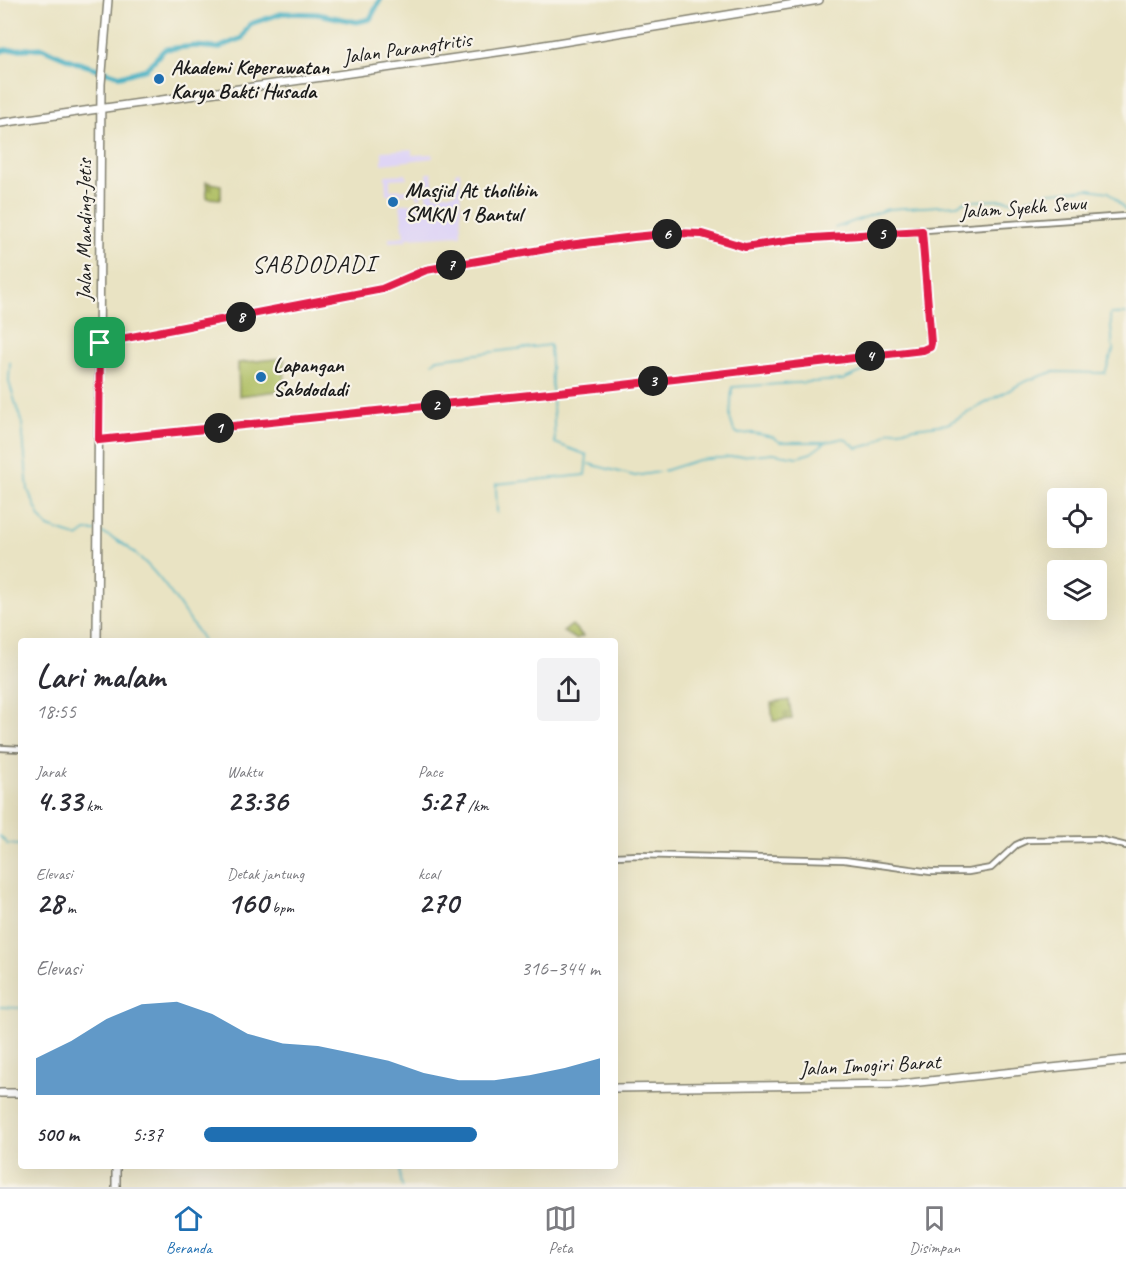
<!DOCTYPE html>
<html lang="id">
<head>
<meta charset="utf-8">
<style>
	:root { --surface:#fff; --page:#f2f2f3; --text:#2b2b33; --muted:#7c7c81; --line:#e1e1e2; --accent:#1f6fb2 }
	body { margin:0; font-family:Caveat,sans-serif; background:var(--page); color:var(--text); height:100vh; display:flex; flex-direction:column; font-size:22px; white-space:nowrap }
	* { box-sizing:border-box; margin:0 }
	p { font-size:20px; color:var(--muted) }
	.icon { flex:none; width:33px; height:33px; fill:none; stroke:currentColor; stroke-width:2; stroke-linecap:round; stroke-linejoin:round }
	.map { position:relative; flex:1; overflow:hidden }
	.panel { position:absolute; left:18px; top:638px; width:600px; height:531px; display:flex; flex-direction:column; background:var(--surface); border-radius:6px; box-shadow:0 6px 24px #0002 }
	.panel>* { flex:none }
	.tools { position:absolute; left:1047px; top:488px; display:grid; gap:12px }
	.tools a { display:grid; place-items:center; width:60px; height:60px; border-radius:6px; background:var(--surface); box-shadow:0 6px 24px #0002; font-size:30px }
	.pin { position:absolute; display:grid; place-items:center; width:51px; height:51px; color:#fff; margin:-26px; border-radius:12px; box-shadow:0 3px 9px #0006 }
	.km { position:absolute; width:30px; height:30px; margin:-15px; border-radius:50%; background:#222; color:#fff; font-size:16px; line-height:30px; text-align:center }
	.round { display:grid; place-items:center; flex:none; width:63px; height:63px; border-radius:6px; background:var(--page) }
	.summary { display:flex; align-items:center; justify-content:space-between; height:102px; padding:0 18px }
	h1 { font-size:33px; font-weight:800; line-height:45px }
	.stats { display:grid; grid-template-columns:repeat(3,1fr); gap:9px; height:102px; padding:6px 18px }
	.stats div { display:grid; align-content:center }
	.stats b { font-size:30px; font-weight:800 }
	.stats small { font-size:16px; font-weight:400 }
	.stats p { font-size:16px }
	.chart { height:168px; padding:12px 18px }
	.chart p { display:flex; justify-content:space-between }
	.chart svg { width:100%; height:108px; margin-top:6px; fill:var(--accent); opacity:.7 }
	ul { padding:0 18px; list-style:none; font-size:20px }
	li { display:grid; grid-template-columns:96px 72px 1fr; align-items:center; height:45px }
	li i { height:15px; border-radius:8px; background:var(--accent) }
	.tabs { display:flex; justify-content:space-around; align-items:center; height:84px; border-top:2px solid var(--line); background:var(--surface); font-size:16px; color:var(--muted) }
	.tabs a { display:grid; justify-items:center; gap:3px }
	.tabs .active { color:var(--accent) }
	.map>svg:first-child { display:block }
	.built { fill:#dfd5f5 }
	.cemetery { fill:url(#cemetery-stones); stroke:#656d3f; stroke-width:1.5 }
	.pitch { fill:#aebe62; stroke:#656d3f; stroke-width:1.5 }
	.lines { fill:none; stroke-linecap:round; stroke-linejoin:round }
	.stream { stroke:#45b0c3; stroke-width:1.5 }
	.river { stroke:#45b0c3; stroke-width:5 }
	.minor-casing { stroke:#828070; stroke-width:8 }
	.major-casing { stroke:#828070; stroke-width:10 }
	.minor { stroke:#fff; stroke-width:4.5 }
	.major { stroke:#fff; stroke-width:7 }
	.route-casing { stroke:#fff; stroke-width:12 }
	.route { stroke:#e11d48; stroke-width:8 }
	.poi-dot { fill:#1f6fb2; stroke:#f7f3e8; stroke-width:2 }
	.labels { text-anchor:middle; stroke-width:4.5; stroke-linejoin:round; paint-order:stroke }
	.street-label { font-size:21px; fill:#1c1c1c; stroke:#f7f3e8 }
	.poi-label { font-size:21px; font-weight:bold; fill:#1c1c1c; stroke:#f7f3e8; text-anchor:start }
	.quarter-label { font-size:24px; letter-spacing:1.5px; fill:#1c1c1c; stroke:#f7f3e8 }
</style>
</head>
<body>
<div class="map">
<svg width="1126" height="1187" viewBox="0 0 1126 1187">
	<defs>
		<pattern id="cemetery-stones" width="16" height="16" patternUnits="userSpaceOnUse" patternTransform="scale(1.5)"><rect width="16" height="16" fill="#aebe62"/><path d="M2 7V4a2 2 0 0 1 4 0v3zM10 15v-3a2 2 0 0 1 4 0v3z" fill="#95a354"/></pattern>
	</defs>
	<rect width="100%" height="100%" fill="#f7f3e8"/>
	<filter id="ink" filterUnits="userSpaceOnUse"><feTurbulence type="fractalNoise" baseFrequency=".0167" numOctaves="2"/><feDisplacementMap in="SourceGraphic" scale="12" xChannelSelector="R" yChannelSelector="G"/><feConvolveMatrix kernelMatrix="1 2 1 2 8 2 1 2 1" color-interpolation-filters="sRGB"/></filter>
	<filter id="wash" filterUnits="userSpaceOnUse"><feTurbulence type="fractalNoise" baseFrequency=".008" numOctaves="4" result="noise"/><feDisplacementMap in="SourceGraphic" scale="24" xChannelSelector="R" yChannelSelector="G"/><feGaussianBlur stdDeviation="1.35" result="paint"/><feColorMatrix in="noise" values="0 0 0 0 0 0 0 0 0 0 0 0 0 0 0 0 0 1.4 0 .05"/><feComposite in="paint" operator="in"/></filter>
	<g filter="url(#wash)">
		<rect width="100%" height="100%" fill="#e9e3c3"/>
		<!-- built -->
		<path class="built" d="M412 149V155L432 154 433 158 382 164V151Z
			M460 171 461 235 407 238 406 241 389 242V238L404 236 400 204 437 203 438 206H456L455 202 446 203 444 199H440V201H426L427 189 421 190V198H417V185L428 184 427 173H432L434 195 456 193 455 172Z
			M406 174 407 178 390 179V190L415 189 416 193 386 195 385 175Z"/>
		<!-- cemetery -->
		<path class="cemetery" d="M206 182 221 185V199L207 198Z
			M572 625 583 636 576 639 563 632Z
			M789 700 792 719 773 721 771 703Z"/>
		<!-- pitch -->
		<path class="pitch" d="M284 358 285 390 239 396 238 363Z"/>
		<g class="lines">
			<!-- stream -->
			<path class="stream" d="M835 228 888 209 957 205 966 201 1006 200 1020 203 1030 198 1051 192 1089 189 1109 192 1126 211
				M10 362 9 382 22 424 28 490 40 517 48 527 78 537 86 531H96
				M433 363 437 359 550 345 555 443 587 455 585 475 496 484 497 513
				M824 442H780L773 437 753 433 739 434 734 431 730 418 732 387 843 380C856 373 868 372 879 363
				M589 464 635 476 659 472
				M663 471 698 460 773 453 797 457 811 453 826 442 844 438 857 448 874 444 890 431 947 424 1026 381 1053 372 1105 373 1113 350 1110 314H1126
				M100 532C148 551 175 599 203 640
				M0 836 7 844 21 845
				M0 1007 21 1008
				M400 1166V1180L403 1187"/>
			<!-- river -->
			<path class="river" d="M0 52 4 50 42 48 75 62 121 76 146 69 165 49 196 46 218 48 242 38 250 24 283 13 318 14 357 22 370 19 380 0"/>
		</g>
	</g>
	<g filter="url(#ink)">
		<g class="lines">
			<!-- minor casing -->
			<g class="minor-casing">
				<path id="minor" d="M100 343 382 289 426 270 601 241 675 233 698 234 745 247 798 239 1126 216
					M99 440 597 388 923 350 929 348 931 345 922 231
					M0 748 21 749
					M615 856 638 855 844 860 931 872H968L991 868 1016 845 1027 840 1098 839 1126 846"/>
			</g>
			<!-- major casing -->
			<g class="major-casing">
				<path id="major" d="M0 123 526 48 819 0
					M97 640 101 84 108 0
					M615 1088 901 1084 1126 1060
					M0 1093H21
					M116 1187V1166"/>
			</g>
			<!-- minor -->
			<use href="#minor" class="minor"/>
			<!-- major -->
			<use href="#major" class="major"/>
		</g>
	</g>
	<g class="lines" filter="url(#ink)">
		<!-- route casing -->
		<g class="route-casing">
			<path id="route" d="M922 231 931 343 930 347 923 350 597 388 99 440 100 343 382 289 426 270 569 245 634 237 675 233 702 234 745 247 798 239Z"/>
		</g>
		<!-- route -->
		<use href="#route" class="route"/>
	</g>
	<!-- markers -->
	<g class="poi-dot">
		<circle cx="159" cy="79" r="6"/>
		<circle cx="393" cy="202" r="6"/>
		<circle cx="261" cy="377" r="6"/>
	</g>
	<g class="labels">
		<!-- street labels -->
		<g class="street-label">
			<text transform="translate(407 48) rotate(-8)" y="7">Jalan Parangtritis</text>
			<text transform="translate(1023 207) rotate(-4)" y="7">Jalam Syekh Sewu</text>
			<text transform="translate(84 230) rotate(-90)" y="7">Jalan Manding-Jetis</text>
			<text transform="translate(870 1065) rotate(-3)" y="7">Jalan Imogiri Barat</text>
		</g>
		<!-- poi labels -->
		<g class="poi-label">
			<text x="171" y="74">Akademi Keperawatan<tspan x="171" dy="24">Karya Bakti Husada</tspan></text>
			<text x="405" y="197">Masjid At tholibin<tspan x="405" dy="24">SMKN 1 Bantul</tspan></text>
			<text x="273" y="372">Lapangan<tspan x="273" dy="24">Sabdodadi</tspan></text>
		</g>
		<!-- quarter labels -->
		<g class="quarter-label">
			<text x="314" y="272">SABDODADI</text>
		</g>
	</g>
</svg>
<div class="tools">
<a><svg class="icon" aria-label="locate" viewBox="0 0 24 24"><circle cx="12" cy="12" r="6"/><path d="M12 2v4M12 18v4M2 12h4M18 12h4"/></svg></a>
<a><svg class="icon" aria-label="layers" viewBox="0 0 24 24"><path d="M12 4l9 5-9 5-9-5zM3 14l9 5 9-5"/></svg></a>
</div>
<div class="pin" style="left:100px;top:343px;background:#1e9e55"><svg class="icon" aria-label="arrive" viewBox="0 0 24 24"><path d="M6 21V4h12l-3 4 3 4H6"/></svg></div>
<b class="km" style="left:219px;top:428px">1</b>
<b class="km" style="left:436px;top:405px">2</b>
<b class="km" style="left:653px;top:381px">3</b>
<b class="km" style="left:870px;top:356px">4</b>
<b class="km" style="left:882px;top:234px">5</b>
<b class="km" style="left:667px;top:234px">6</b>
<b class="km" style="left:451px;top:265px">7</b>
<b class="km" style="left:241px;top:317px">8</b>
<section class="panel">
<div class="summary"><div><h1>Lari malam</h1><p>18:55</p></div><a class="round"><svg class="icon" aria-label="share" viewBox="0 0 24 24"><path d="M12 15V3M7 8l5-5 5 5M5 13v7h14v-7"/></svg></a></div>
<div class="stats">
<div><p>Jarak</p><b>4.33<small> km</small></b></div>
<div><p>Waktu</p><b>23:36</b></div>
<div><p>Pace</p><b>5:27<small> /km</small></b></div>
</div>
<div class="stats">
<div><p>Elevasi</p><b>28<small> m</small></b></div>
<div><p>Detak jantung</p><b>160<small> bpm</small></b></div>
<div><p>kcal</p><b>270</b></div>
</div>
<div class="chart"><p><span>Elevasi</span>316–344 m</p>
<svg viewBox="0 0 160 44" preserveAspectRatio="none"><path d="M0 44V29L10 22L20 13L30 7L40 6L50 11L60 19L70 23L80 24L90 27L100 30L110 35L120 38L130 38L140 36L150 33L160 29V44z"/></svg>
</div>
<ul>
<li><b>500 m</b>5:37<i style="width:69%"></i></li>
</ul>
</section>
</div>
<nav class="tabs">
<a class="active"><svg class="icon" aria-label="home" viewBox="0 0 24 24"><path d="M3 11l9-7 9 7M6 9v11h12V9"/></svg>Beranda</a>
<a><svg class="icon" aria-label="map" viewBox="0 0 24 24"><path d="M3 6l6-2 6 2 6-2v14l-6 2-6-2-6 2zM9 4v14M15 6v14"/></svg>Peta</a>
<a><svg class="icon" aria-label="saved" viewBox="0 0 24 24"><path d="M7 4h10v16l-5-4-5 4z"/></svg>Disimpan</a>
</nav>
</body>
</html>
